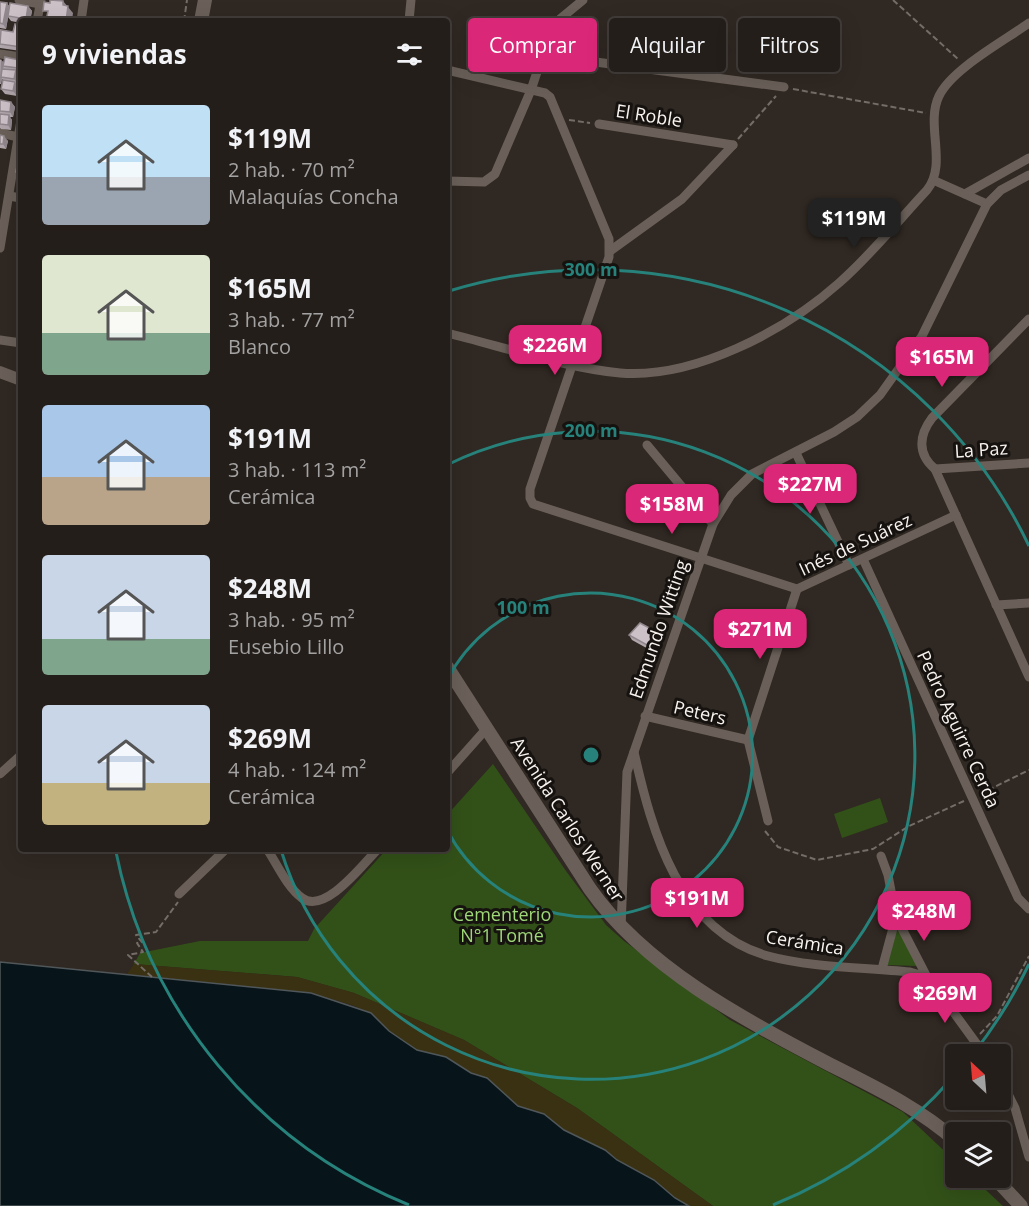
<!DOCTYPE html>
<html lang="es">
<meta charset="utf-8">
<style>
body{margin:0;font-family:"Open Sans",sans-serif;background:#2c2723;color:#f1f3f6;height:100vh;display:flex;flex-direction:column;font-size:22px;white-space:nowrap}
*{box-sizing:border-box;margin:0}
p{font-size:20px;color:#a3a2a2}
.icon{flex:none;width:33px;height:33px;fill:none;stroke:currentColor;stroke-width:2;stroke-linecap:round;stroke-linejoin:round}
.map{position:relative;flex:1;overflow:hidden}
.panel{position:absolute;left:18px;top:18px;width:432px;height:834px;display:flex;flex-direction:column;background:#241e1a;border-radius:6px;box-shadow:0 6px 24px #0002,0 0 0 2px #413c39}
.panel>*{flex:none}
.hud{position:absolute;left:468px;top:18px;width:471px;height:54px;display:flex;gap:12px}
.needle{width:39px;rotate:334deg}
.fabs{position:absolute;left:945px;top:1044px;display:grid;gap:12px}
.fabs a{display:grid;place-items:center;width:66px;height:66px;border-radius:6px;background:#241e1a;box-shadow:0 6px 24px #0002,0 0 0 2px #413c39;font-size:30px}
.price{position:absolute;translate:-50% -51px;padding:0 14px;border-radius:12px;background:#db2777;color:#fff;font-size:20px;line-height:39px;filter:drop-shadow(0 2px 3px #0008)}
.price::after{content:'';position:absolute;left:50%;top:36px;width:18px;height:14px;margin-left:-9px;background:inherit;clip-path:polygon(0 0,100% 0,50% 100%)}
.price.active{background:#222;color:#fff}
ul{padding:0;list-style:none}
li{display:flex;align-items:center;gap:18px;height:150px;padding:0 24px}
li span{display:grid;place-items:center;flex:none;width:168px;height:120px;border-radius:6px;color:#555}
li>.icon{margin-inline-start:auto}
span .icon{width:72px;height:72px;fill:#fffc;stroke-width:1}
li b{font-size:26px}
h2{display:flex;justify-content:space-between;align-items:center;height:72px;padding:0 24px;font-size:26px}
.tag{padding:0 21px;border-radius:6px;background:#241e1a;box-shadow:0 6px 24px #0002,0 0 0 2px #413c39;font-size:21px;line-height:54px}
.tag.active{background:#db2777;color:#fff}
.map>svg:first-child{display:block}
</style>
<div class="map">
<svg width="1029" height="1206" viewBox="0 0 1029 1206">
<rect width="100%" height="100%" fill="#302822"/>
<g fill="#325118">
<path d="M493,764L566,871L606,925L624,941L730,1020L903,1112L955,1161L956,1178H973L1003,1206H713L577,1108L464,1040L354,993L297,977L134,964L140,953L200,941H308L314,929L387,849H447V815Z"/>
<path d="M880,798L888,822L842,838L834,814Z"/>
<path d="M899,928L917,966L886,965L896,929Z"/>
</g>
<path fill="#393111" d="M134,964L297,977L354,993L464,1040L577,1108L713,1206H689L675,1198L654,1180L617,1160L605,1150L564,1130L544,1114L518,1106L487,1078L471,1073L446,1057L417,1050L389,1031L371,1013L352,1005L311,993L127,974Z"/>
<path fill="#07141a" stroke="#50575a" stroke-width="1.5" d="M0,962L311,993L371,1013L389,1031L417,1050L446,1057L471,1073L487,1078L518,1106L544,1114L564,1130L605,1150L617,1160L654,1180L675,1198L689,1206H0Z"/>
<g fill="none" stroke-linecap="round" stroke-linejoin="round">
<g stroke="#736c67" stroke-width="2" stroke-dasharray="6 3" stroke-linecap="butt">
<path d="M893,0L958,59"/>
<path d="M184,21L187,0"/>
<path d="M793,89L926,113"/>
<path d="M569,120L590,123"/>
<path d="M738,139L776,96"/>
<path d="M980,794L1029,770"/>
<path d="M765,831L778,847L817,860L873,849L909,826L964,801"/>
<path d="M152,977L128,955L143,952L137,943L142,942L136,935L156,932L178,902"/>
<path d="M980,1034L997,1016L1029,956"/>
</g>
<g stroke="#6a6059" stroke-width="9">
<path d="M19,0L40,4"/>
<path d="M37,21L41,0"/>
<path d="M81,21L84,0"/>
<path d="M409,21L411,0"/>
<path d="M0,54L21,57"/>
<path d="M543,55L784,87"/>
<path d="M447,70L545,93L550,97L609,239V257L530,489V498L533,504L797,589L956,515"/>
<path d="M599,124L733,145"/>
<path d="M0,133L18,137"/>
<path d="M933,180L987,204"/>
<path d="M447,181L484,182L495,174L531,90L550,33L560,19L583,0"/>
<path d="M965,194L1029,158"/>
<path d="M9,196L21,198"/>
<path d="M0,248L21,120"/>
<path d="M610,251L682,199L733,145"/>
<path d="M1029,319L932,418C919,435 917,454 935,469L1029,677"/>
<path d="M447,333C500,346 567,368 620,373C694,379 785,331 839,283C871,255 898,221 927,190C948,164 925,125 939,96C952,69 1004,41 1029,23"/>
<path d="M0,340L21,343"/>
<path d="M647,445L713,524"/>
<path d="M796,453L849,565"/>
<path d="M935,469L1029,463"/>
<path d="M863,559L1018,898L1029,909"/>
<path d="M996,605L1029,603"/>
<path d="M645,716L748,740"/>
<path d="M634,752C652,832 679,931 768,956C813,968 864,967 910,972L923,976L933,984L984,1054"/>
<path d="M447,773L487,728"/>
<path d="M0,774L21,755"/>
<path d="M768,821L748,740L797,589"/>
<path d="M267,849C277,864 287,887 302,898C325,915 363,864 378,849"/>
<path d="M881,856L888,875L896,917L928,979"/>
<path d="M179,894L226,849"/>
<path d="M621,928L627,772L713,524L731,495L752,474L834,432L857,417L880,395L922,336L987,204L1001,190L1029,175"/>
<path d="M882,969L896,917"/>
<path d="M1000,1078L1015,1108L1029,1157"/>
</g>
<path stroke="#6a6059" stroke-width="12" d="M0,372L21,380"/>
<g stroke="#6a6059" stroke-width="14">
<path d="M201,21L205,0"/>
<path d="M447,667L590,889C645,967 744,1020 827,1063C872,1086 918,1107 956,1141"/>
<path d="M995,1178L1021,1206"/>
</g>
</g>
<g fill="#b0a6ac">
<path d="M0,2L7,3L9,6H28L32,11L30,21H21V23L11,21L8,17L6,29L0,28Z"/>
<path d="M21,26V51L0,48V29L1,30L13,32Z"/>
<path d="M0,59L4,63L19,60L21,62V73L17,72L19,76L18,84H17L18,87L17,96L5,94L1,89L3,80L2,79L1,84H0Z"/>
<path d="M0,100L11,102L15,107L13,117H10L12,120L11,130L1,129L0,128Z"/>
<path d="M0,135L8,141L6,149L0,148Z"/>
<path d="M655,631L658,636L650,650L632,640L629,635Z"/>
</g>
<g fill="#90878c">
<path d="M63,1L73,13L72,21H66L63,5Z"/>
<path d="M7,3L10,8L6,29L3,24Z"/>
<path d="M28,6L32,11L30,21H27L26,19Z"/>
<path d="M1,59L4,64L1,84L0,82Z"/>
<path d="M19,60L21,62V72L18,68Z"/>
<path d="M16,70L19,76L18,84L14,79Z"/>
<path d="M15,82L18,87L17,96L13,91Z"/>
<path d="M11,102L15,107L13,117L10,112Z"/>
<path d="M9,115L12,120L11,130L8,125Z"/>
<path d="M4,136L8,141L6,149L3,144Z"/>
<path d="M655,631L658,636L650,650L647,645Z"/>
</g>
<g fill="#cdc1c8" stroke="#90878c" stroke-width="1.5">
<path d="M50,0L63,1V5L68,6L66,21H46L48,11H43L44,2L50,3Z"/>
<path d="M0,2L7,3L3,24L0,23Z"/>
<path d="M10,3L28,6L26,19L8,16Z"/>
<path d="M102,18L118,20L117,21H102Z"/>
<path d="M15,24L21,26V47L0,44L1,30L13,32Z"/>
<path d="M5,57L19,60L18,68L3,66Z"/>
<path d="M2,69L16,70L14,79L1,77Z"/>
<path d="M3,80L15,82L13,91L1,89Z"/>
<path d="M0,100L11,102L10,112L0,111Z"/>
<path d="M0,114L9,115L8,125L0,124Z"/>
<path d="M0,135L4,136L3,144H0Z"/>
<path d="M20,148H21V173L16,172Z"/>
<path d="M640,623L655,631L647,645L629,635Z"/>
</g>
<g fill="none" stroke="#26827b" stroke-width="3">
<path d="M447 680A162 162 0 1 1 447 830"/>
<path d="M449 464A324 324 0 1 1 281 850"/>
<path d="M1029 964A485 485 0 0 1 973 1054M954 1076A485 485 0 0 1 773 1205M409 1205A485 485 0 0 1 116 852M449 291A485 485 0 0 1 1029 546"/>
</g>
<g text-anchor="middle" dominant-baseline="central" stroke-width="6" stroke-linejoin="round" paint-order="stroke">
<g font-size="18" fill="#f9f3ef" stroke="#15120f">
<text transform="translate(649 115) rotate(9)">El Roble</text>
<text transform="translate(981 449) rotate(-4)">La Paz</text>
<text transform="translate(855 544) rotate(-25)">Inés de Suárez</text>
<text transform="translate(658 629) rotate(-71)">Edmundo Witting</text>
<text transform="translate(700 712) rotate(13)">Peters</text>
<text transform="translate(959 729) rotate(65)">Pedro Aguirre Cerda</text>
<text transform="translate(568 819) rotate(57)">Avenida Carlos Werner</text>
<text transform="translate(805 942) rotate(9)">Cerámica</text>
</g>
<g font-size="18" fill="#9ed777" stroke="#15120f">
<text x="502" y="914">Cementerio<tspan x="502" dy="21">N°1 Tomé</tspan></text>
</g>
</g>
<circle cx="591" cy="755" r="9" fill="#26827b" stroke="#15120f" stroke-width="3"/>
<g font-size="18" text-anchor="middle" font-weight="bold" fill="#26827b" stroke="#15120f" stroke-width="6" stroke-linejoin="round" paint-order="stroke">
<text x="591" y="276">300 m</text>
<text x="591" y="437">200 m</text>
<text x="523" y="614">100 m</text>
</g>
</svg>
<div class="fabs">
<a><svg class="needle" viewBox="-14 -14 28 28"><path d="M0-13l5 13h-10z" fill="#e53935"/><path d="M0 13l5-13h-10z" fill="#a3a2a2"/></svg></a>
<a><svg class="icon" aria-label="layers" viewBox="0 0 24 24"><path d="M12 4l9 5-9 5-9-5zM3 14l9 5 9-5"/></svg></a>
</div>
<b class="price active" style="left:854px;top:249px">$119M</b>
<b class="price" style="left:555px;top:376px">$226M</b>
<b class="price" style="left:942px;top:388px">$165M</b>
<b class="price" style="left:810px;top:515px">$227M</b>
<b class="price" style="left:672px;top:535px">$158M</b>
<b class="price" style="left:760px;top:660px">$271M</b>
<b class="price" style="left:697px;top:929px">$191M</b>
<b class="price" style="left:924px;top:942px">$248M</b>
<b class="price" style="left:945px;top:1024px">$269M</b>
<div class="hud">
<a class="tag active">Comprar</a>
<a class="tag">Alquilar</a>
<a class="tag">Filtros</a>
</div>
<section class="panel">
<h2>9 viviendas<svg class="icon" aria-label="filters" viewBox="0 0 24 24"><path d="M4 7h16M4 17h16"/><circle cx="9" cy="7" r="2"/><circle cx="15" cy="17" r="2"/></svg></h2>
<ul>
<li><span style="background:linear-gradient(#bfe0f5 60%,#9aa5b1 0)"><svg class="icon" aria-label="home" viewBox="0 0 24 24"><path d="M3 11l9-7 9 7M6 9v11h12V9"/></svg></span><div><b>$119M</b><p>2 hab. · 70 m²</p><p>Malaquías Concha</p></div></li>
<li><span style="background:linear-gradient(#dfe7d0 65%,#7fa58c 0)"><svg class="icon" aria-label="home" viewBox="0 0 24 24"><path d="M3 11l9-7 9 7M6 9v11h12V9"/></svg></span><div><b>$165M</b><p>3 hab. · 77 m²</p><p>Blanco</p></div></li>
<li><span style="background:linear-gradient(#a9c7e8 60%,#b9a48a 0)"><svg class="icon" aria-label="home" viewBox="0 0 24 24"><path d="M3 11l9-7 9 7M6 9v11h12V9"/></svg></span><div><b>$191M</b><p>3 hab. · 113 m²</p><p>Cerámica</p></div></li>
<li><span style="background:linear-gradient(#c9d6e8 70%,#7fa58c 0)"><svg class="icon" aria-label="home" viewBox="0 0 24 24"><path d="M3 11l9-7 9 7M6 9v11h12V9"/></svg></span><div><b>$248M</b><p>3 hab. · 95 m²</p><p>Eusebio Lillo</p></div></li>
<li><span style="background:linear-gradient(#c9d6e8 65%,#c2b280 0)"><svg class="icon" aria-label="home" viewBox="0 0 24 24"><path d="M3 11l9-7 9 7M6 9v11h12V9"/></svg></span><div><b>$269M</b><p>4 hab. · 124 m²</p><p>Cerámica</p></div></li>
</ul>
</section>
</div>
